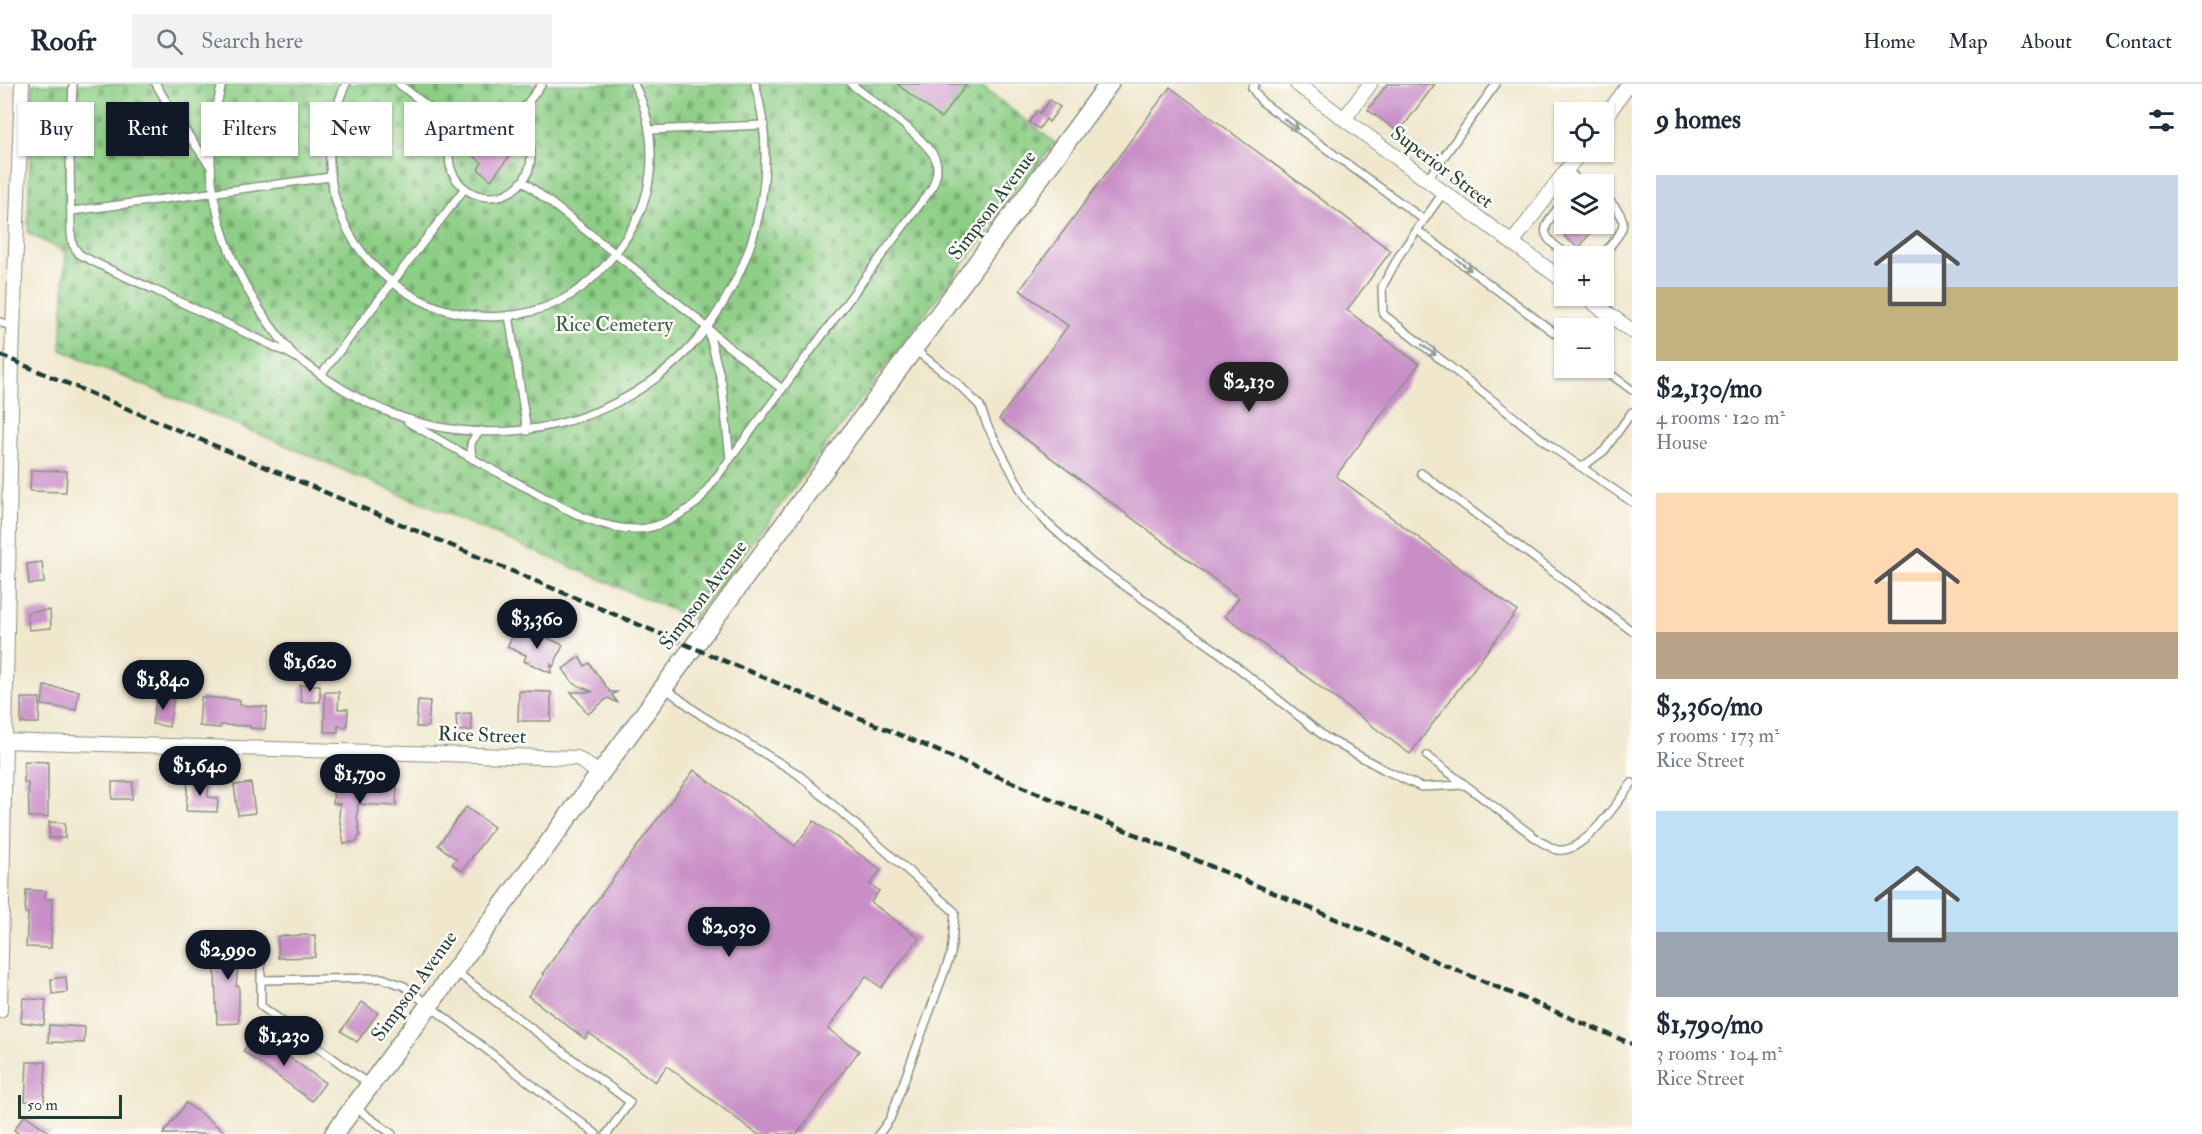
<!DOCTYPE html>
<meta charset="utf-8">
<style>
body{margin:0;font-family:"IM FELL Double Pica",serif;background:#f2f2f3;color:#1f2937;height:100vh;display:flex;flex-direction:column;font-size:22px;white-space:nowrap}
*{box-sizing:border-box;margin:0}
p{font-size:20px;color:#747a83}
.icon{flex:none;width:33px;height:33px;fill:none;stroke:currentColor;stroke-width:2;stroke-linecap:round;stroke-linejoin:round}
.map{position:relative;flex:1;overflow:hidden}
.side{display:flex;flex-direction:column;background:#fff;width:570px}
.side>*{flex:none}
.top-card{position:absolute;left:18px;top:18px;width:570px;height:54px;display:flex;gap:12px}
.controls{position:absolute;left:1554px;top:18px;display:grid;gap:12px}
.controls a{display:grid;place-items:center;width:60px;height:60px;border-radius:0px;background:#fff;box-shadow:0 2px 4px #0004;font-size:30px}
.scale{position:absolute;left:18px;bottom:15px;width:104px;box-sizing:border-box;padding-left:6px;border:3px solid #1f3d34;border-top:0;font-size:16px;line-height:21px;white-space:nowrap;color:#1f3d34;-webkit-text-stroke:4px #fdfcf7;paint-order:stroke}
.price{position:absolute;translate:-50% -51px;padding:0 14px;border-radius:21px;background:#111827;color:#fff;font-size:20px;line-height:39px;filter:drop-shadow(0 2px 3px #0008)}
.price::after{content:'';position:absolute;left:50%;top:36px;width:18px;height:14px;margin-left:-9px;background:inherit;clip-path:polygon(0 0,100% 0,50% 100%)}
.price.current{background:#222;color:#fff}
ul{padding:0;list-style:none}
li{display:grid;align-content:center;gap:12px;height:318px;padding:0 24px}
li span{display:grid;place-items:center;height:186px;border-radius:0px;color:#555}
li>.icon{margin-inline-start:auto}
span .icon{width:108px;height:108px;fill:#fffc;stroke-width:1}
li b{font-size:26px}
h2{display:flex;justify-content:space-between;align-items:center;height:72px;padding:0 24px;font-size:26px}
.chip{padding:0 21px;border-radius:0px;background:#fff;box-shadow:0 2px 4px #0004;font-size:21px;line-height:54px}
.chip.current{background:#111827;color:#fff}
header{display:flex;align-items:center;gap:36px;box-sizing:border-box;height:84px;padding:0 30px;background:#fff;border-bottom:2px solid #e0e1e3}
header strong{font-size:28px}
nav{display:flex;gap:33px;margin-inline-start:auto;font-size:21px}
.search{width:420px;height:54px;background:#f2f2f3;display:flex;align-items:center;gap:15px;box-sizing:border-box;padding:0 21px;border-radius:0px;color:#747a83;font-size:22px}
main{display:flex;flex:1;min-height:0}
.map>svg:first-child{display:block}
</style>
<header>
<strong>Roofr</strong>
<div class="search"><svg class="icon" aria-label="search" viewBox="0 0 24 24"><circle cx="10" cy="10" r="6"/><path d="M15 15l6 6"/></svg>Search here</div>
<nav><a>Home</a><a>Map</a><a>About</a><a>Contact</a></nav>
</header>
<main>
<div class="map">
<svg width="1632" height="1050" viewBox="0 0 1632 1050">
<defs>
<pattern id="cemetery-stones" width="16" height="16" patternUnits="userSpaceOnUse" patternTransform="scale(1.5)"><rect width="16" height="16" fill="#8dce86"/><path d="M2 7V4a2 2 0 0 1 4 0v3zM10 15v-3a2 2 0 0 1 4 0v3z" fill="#73a86e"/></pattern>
</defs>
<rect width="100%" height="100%" fill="#fdfcf7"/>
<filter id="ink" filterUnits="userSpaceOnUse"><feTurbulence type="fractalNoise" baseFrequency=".0167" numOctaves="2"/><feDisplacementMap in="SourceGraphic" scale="12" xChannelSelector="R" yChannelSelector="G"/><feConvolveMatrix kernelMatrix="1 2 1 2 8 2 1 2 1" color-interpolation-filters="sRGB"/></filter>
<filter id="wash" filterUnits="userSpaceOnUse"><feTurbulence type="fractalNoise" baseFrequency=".008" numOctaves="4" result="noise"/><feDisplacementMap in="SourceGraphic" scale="24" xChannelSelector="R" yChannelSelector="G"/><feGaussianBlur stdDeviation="1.35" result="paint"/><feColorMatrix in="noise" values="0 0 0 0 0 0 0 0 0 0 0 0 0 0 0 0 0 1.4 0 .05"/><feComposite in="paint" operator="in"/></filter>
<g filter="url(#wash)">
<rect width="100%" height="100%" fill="#f0e7cd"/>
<path fill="url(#cemetery-stones)" stroke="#56865d" stroke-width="1.5" d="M32,0H978L1055,59L694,535L61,266L66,168L28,149Z"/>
<g id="blocks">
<g fill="#c98ec7">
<path d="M897,0H967L941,34Z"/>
<path d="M1387,0H1435L1399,48L1368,26Z"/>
<path d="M1170,3L1391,167L1347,226L1419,280L1336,392L1517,527L1410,670L1225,532L1239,514L999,335L1068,242L1020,206Z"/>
<path d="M1050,16L1060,23L1049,38L1046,35L1039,45L1029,38L1037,27L1040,29Z"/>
<path d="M482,56L493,65L498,59L511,70L491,96L478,85L482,79L471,70Z"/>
<path d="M1563,140H1597L1579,164L1565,153Z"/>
<path d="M31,386L67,387L66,408L30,407Z"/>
<path d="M42,478L44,499L29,500L27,480Z"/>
<path d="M50,526L51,544L29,546L27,528Z"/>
<path d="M515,547L532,554L535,548L563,561L553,583L551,580V589L524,577L526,571L507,563Z"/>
<path d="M579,573L585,582L589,579L610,608H617L612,611L618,619L608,614L588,630L571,608H593L573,599L563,585Z"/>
<path d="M300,601H320V618H301Z"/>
<path d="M44,602L79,607L76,626L42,621Z"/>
<path d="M519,607L551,608V637H518Z"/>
<path d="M325,608H339L338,625H348L347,643L338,642V648H324Z"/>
<path d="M157,611L174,613L169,643L152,640Z"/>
<path d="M201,613L240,616V621L267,623L265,645L250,644V642L221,641L220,644L199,642Z"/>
<path d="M21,614H40L39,639H21Z"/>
<path d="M418,616L430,617L428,643H416Z"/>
<path d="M471,629L472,646L457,647L456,630Z"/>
<path d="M24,677L48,678V733H29L28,699H24Z"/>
<path d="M694,686L795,762L814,737L881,786L870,800L879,807L871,818L919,854L881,904L866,892L828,945L859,967L797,1050H757L667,982L655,998L589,949L585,955L528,912L544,891L542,890Z"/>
<path d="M188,694L209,695L208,713L218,714L217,728L186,727Z"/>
<path d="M112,698H133L132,715H112Z"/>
<path d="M251,699L255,729L238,731L234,701Z"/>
<path d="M334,700L375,705L376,701L397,702L396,722L358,720L357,732L360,752L358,753V757L344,760L339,733L340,720L333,719Z"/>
<path d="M466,723L494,743L462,787L452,780L456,775L438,761Z"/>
<path d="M49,738L65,739V754H49Z"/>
<path d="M26,806L46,807L45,815H52L51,864L26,863L28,829H25Z"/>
<path d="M315,851V873L278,874V852Z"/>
<path d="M219,854L241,856L236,902H239V939L217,940L215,890Z"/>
<path d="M66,893L67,908L52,910L51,895Z"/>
<path d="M23,914L46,916L44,941L21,938Z"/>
<path d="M362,918L378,929L357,958L341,947Z"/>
<path d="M49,941L85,943L84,959L48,958Z"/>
<path d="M256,949L325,999L312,1017L243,967Z"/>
<path d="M27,978H46L44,1018L25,1017Z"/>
<path d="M186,1019L228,1050H163Z"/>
<path d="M25,1031L52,1050H20L14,1046Z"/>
</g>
</g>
</g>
<g filter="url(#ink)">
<use href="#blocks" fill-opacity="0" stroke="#889280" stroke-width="1.5"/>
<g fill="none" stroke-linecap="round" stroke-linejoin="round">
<defs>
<g id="service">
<path d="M73,0L70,66L71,151L73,161L79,170C104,184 131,195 157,207C201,228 244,248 288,269C301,275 312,285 324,293C346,308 371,322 396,331C513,374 652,333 719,226C762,159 777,77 755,0"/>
<path d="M156,0L174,31L211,83"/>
<path d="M222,0C215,26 210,55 211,83C214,152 248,218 293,270"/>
<path d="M346,0C338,15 335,31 332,48C311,174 445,272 560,217C592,201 618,170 635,139C657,97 656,42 634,0"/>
<path d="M399,0L458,46"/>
<path d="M1255,0L1252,4L1262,18L1423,135"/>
<circle cx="490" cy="72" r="41"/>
<path d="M513,38L542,0"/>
<path d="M649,46L764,41"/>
<path d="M1566,86L1574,92L1579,100"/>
<path d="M1427,96L1496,0"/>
<path d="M523,97L693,231L725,260L782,305"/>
<path d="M1443,109L1400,170L1382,203L1383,230L1552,363L1632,418"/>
<path d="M1564,116C1540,147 1537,149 1569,172"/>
<path d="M72,127L331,93"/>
<path d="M1417,146L1564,256"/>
<path d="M1602,172C1627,141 1632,140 1604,111"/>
<path d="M509,231L527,347"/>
<path d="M0,238L13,243"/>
<path d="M708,245L722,300L730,375"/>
<path d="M915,266L955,297L980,322L987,341L1026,415L1047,439L1092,479L1216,566L1325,653L1383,685L1421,703L1465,701"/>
<path d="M1602,284L1632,306"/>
<path d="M321,291L465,104"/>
<path d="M408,338C448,361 488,384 529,405C562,423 597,445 636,445C660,445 680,431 698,418L932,104C935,96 939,87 936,77C931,57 870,15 851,0"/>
<path d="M473,375C469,361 470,356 481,347"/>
<path d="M1582,383L1604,367L1632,328"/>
<path d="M1421,389L1632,547"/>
<path d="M665,604L701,631L798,690L955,828L951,870L890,1035L879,1050"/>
<path d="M1427,672L1541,758C1546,760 1553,765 1558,766C1584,770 1618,717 1632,699"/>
<path d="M261,856V922L370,1001"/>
<path d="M456,888L630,1018L607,1050"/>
<path d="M262,896L382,894L404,902L596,1050"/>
<path d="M356,1024L392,1050"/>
</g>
<g id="minor">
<path d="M1297,0L1564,197"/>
<path d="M1344,35L1370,0"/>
<path d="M1604,35L1629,0"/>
<path d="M1512,159L1580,68"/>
<path d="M1584,212L1632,247"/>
<path d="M0,657L577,674L599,689"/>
<path d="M0,927L12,276L22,0"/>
</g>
<path id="tertiary" d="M334,1050L1109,0"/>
</defs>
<use href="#service" stroke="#889280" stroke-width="10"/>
<use href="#minor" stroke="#889280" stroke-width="16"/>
<use href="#tertiary" stroke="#889280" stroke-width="21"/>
<use href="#service" stroke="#fff" stroke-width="7"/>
<use href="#minor" stroke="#fff" stroke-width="14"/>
<use href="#tertiary" stroke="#fff" stroke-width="18"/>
<path stroke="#1f3d34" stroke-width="4.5" stroke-dasharray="9 4.5" stroke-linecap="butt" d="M0,271L1632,960"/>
</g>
<defs><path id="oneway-shaft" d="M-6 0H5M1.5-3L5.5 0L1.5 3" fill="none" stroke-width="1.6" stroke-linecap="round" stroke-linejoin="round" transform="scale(1.5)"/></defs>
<g stroke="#8f9e9a">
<use href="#oneway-shaft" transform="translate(1291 40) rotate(36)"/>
<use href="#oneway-shaft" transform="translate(1464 181) rotate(37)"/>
<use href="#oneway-shaft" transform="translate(1429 266) rotate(38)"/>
</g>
</g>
<g text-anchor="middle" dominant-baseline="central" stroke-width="5" stroke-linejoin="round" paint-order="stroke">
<g font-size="20" fill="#1f3d34" stroke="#fdfcf7">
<text transform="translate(1442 83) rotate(37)">Superior Street</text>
<text transform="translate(992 121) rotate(-53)">Simpson Avenue</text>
<text transform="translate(703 511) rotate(-53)">Simpson Avenue</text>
<text transform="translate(482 651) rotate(2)">Rice Street</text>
<text transform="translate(414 902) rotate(-54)">Simpson Avenue</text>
</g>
<g font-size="20" fill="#3a6148" stroke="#fdfcf7">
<text x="614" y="240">Rice Cemetery</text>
</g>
</g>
</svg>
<div class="controls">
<a><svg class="icon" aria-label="locate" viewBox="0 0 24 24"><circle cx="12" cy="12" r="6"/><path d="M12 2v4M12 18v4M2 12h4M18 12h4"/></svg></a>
<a><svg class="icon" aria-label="layers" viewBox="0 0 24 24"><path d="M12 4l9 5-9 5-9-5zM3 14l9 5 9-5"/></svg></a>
<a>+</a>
<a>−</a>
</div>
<div class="scale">50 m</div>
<b class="price current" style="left:1249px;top:329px">$2,130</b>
<b class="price" style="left:537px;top:566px">$3,360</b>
<b class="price" style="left:310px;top:609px">$1,620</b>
<b class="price" style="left:163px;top:627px">$1,840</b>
<b class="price" style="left:200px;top:713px">$1,640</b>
<b class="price" style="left:360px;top:721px">$1,790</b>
<b class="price" style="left:729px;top:874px">$2,030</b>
<b class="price" style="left:228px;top:897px">$2,990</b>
<b class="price" style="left:284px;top:983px">$1,230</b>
<div class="top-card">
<a class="chip">Buy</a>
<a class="chip current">Rent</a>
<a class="chip">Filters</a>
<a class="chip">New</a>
<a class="chip">Apartment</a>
</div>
</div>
<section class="side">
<h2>9 homes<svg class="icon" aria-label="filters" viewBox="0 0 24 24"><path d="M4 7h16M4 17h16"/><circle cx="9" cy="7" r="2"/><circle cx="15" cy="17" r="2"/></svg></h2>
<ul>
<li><span style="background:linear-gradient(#c9d6e8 60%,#c2b280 0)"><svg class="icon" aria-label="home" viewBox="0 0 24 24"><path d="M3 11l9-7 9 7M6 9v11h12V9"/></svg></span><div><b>$2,130/mo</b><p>4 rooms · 120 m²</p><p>House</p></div></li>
<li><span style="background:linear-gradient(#ffd9b3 75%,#b9a48a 0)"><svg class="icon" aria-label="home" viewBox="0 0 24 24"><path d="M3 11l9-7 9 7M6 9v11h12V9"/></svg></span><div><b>$3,360/mo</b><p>5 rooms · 173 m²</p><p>Rice Street</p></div></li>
<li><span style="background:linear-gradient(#bfe0f5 65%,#9aa5b1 0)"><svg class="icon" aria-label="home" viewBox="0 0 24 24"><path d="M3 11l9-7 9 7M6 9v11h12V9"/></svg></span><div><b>$1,790/mo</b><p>3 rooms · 104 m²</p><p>Rice Street</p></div></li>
</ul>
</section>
</main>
